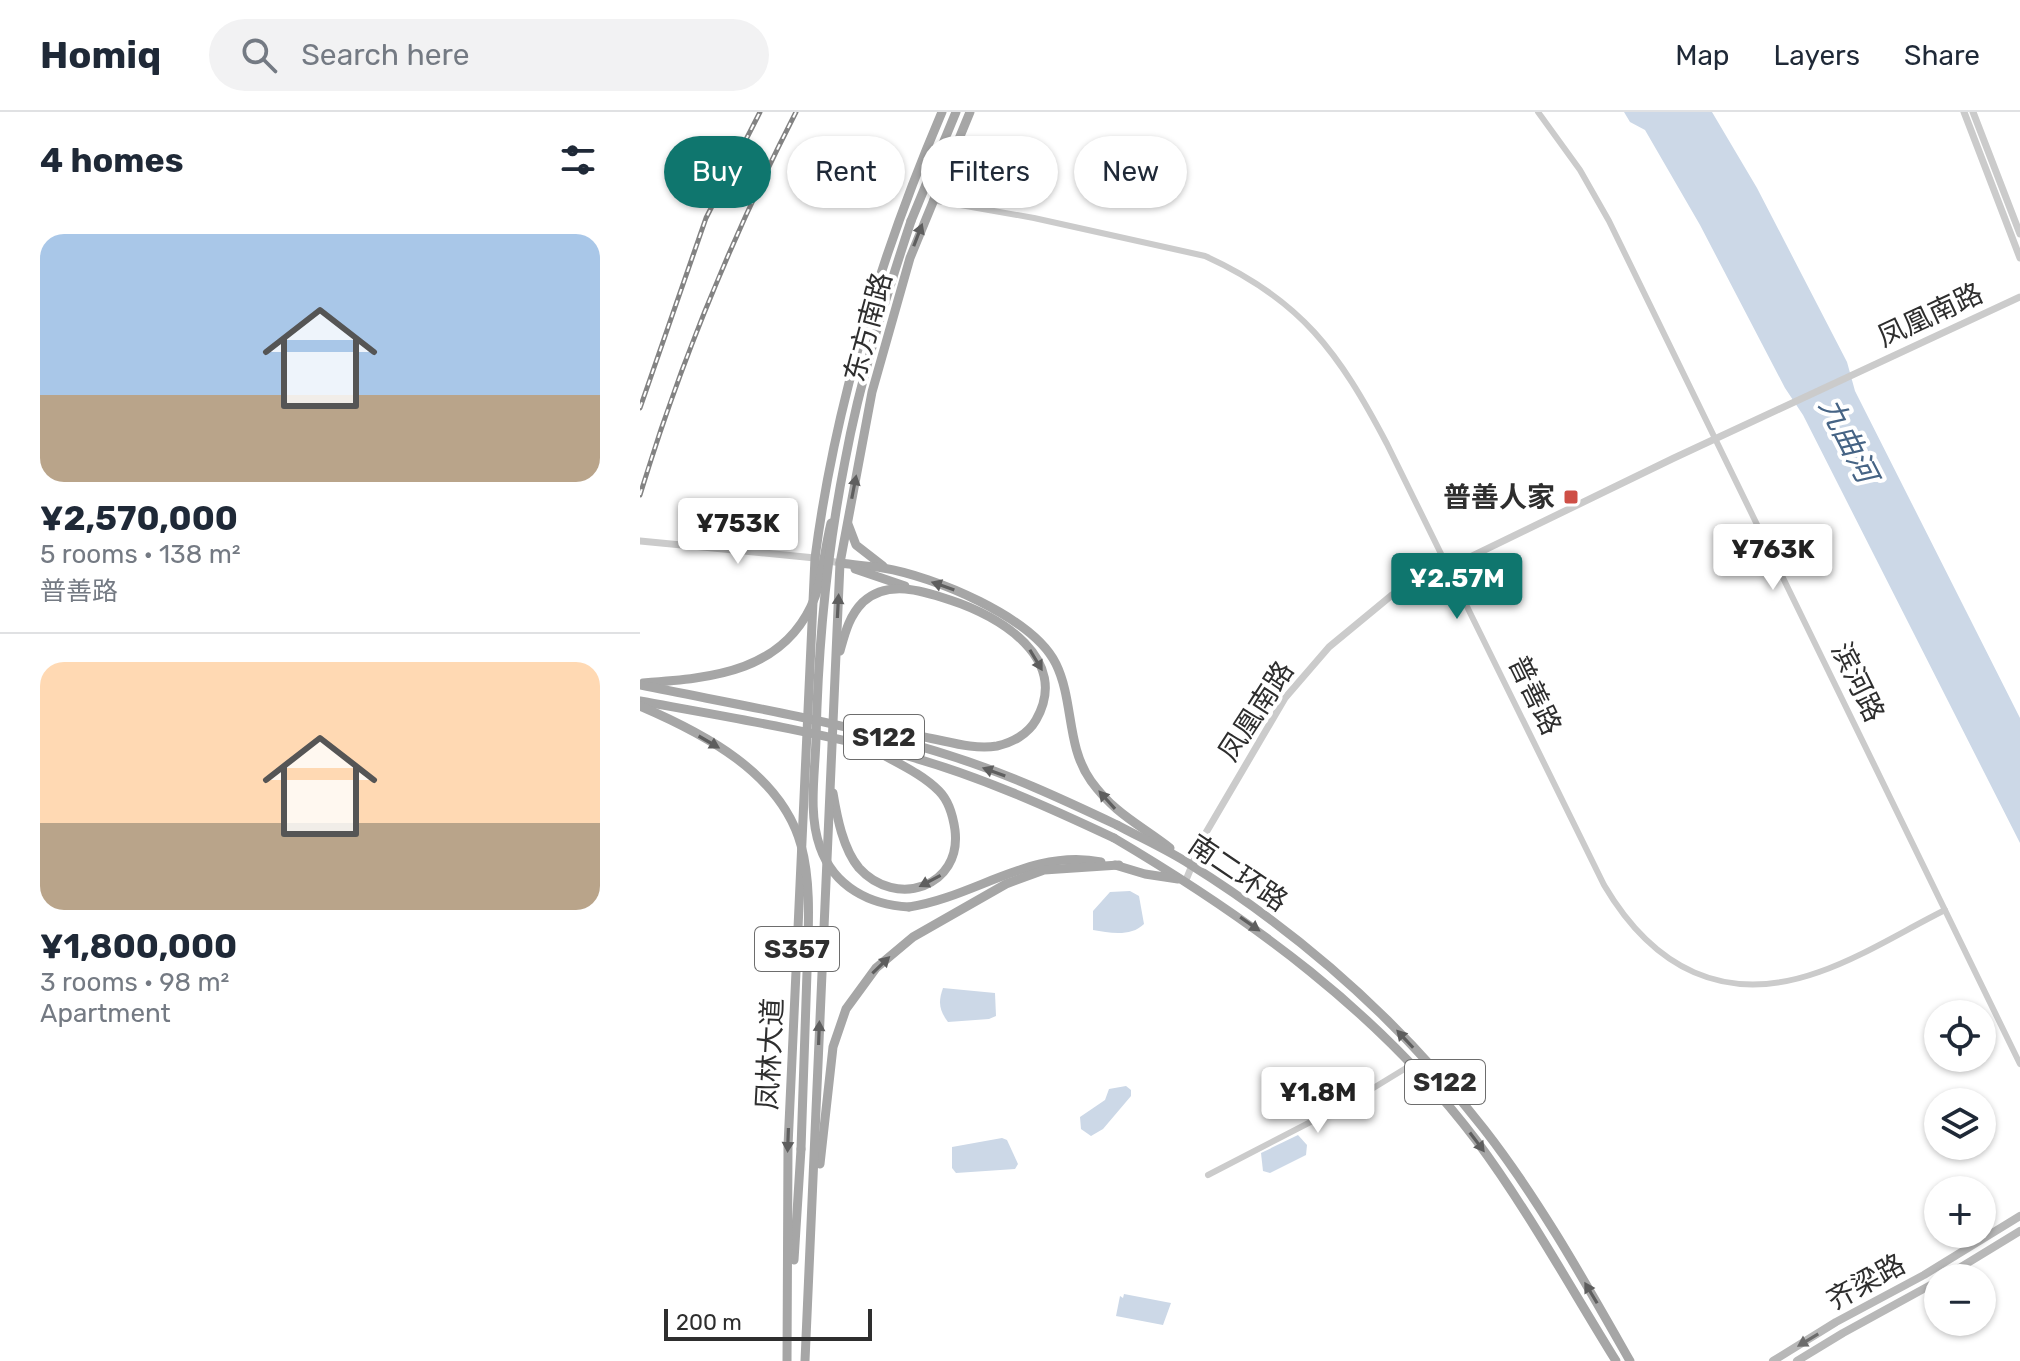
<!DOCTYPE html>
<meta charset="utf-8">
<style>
body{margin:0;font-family:Rubik,"Noto Sans SC",sans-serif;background:#f2f2f3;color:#1f2937;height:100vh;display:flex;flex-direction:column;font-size:30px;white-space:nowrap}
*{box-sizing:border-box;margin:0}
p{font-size:26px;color:#747a83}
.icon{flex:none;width:44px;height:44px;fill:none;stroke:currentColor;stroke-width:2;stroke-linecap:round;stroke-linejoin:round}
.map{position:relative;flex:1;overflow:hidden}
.details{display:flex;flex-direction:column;background:#fff;width:640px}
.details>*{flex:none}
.banner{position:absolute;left:24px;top:24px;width:760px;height:72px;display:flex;gap:16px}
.tools{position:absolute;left:1284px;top:888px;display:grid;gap:16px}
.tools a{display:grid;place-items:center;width:72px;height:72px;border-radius:50%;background:#fff;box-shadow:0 2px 6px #0004;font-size:40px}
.scale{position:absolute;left:24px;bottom:20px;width:208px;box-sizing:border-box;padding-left:8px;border:4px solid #2e2e2e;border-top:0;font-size:22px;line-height:28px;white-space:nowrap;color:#2e2e2e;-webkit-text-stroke:6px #fff;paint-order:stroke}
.price{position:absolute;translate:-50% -68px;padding:0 18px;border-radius:8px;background:#fff;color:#222;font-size:26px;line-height:52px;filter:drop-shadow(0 2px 4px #0008)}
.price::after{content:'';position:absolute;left:50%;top:48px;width:24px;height:18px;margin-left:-12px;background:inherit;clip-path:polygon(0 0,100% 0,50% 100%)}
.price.current{background:#0f766e;color:#fff}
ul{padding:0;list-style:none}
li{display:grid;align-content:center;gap:16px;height:424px;padding:0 40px}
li+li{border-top:2px solid #e0e1e3}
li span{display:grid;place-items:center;height:248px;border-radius:24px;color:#555}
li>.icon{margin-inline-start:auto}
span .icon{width:144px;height:144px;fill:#fffc;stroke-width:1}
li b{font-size:34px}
h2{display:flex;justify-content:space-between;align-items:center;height:96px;padding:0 40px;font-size:34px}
.tag{padding:0 28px;border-radius:36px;background:#fff;box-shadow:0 2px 6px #0004;font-size:28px;line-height:72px}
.tag.current{background:#0f766e;color:#fff}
header{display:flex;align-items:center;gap:48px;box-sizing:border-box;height:112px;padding:0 40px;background:#fff;border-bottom:2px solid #e0e1e3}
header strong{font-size:38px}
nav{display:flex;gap:44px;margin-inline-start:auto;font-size:28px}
.search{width:560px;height:72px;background:#f2f2f3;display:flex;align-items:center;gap:20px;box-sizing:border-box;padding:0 28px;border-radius:44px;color:#747a83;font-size:30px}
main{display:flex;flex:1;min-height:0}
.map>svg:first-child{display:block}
</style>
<header>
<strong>Homiq</strong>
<div class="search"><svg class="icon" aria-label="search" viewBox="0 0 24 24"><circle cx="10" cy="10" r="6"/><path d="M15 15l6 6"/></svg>Search here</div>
<nav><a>Map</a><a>Layers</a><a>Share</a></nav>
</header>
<main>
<section class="details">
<h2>4 homes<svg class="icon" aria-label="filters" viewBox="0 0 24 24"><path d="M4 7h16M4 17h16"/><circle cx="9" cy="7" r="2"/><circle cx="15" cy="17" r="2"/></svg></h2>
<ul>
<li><span style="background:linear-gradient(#a9c7e8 65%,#b9a48a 0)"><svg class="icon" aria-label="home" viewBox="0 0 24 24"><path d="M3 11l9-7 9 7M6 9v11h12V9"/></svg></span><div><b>¥2,570,000</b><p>5 rooms · 138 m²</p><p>普善路</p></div></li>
<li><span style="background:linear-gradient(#ffd9b3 65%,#b9a48a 0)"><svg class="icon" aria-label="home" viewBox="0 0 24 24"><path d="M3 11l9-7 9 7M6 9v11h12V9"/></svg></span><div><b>¥1,800,000</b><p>3 rooms · 98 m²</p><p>Apartment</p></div></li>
</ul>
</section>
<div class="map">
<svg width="1380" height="1249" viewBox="0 0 1380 1249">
<rect width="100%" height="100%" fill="#fff"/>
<g fill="#ccd8e7">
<path d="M984,0H1072L1117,76L1207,250L1215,279L1380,606V731L1163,303L1145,276L1060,113L1005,18L990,10Z"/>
<path d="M490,779L499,784L504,812C491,825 470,821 453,818V799L470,780Z"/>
<path d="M303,876L355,881L356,904L349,907L308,910C299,898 298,890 303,876Z"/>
<path d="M486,974L491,978V984L463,1017L451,1024L441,1017L440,1005L465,988L469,977Z"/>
<path d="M658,1023L667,1033L666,1043L630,1061L623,1059L621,1041Z"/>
<path d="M362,1026L367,1028L378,1052L375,1057L316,1061L312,1056V1035Z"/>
<path d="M484,1182L531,1191L523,1213L476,1204L480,1184L483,1186Z"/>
</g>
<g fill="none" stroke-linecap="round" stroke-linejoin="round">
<g stroke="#cbcbcb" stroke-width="6">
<path d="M898,0L940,58L969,109L1380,952"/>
<path d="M292,88L394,106L565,144C662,188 699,241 747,332L964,773C1013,856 1084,894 1179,860C1222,845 1263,819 1305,798"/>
<path d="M568,1063L717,986L771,953"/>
</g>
<g stroke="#cbcbcb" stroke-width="7">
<path d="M1324,0L1380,146"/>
<path d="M1333,0L1380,122"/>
<path d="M0,429L175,446L200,451"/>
<path d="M546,768L564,724L645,586L689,535L752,483L1034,346L1380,185"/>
</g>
<g stroke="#b8b8b8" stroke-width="8">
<path d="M1303,1166L1380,1119"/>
<path d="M1133,1249L1196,1210L1284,1163L1380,1104"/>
<path d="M1157,1249L1203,1221L1298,1169"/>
</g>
<g stroke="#a6a6a6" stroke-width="9">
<path d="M271,109L316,0"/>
<path d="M208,412L216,433L243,454"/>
<path d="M200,451C215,453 229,454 243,456C293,464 393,505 416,552C434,589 426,634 451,669C475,702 499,712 530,736"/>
<path d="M215,457L265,474"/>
<path d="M200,539C205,521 209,504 223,490C248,467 283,479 310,488C360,504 431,547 396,608C388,622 372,631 357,634C333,638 307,629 284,625C270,623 255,622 241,621"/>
<path d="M193,681C197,705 203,737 219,756C256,797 322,775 315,718C313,704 309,689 299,679C280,660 254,650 231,636"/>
<path d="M477,713C501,726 528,738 551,753C663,823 763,913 844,1017C900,1089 945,1170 990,1249"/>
<path d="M474,726C611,807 739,900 836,1028C888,1098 930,1175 976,1249"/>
<path d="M475,753L505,762L538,767"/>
<path d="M269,795C335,785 392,736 461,750"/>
<path d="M180,1052L193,935L206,897L236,856L273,825L366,772L404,758L479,753"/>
<path d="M154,1148L161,1037"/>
<path d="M147,1249L148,1034L175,446C195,292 241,143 302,0"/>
<path d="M165,1249L200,451L232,280L270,146L330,0"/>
</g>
<defs>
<g id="rail">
<path d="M0,296L66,106L120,0"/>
<path d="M0,383C40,251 93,123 156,0"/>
</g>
</defs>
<use href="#rail" stroke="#838383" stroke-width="5"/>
<use href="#rail" stroke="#fff" stroke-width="2" stroke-dasharray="6" stroke-linecap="butt"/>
<g stroke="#a6a6a6" stroke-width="9">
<path d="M3,571C73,566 146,560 175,485C183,462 185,435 191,411"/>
<path d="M0,573C103,594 208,611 308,643C366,661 422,687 477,713"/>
<path d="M0,589C88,605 177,620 264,643C337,663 406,694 474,726"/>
<path d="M0,594C63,621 141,661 161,733C172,773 168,819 167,860C165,919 163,978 161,1037"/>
<path d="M269,795C230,793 194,775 180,735C168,702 175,662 176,627C178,534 187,440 205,349C220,268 245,188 271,109"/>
</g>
</g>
<defs><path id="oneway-solid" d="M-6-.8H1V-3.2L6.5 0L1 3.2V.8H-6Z" transform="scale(2)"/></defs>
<g fill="#5e5e5e">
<use href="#oneway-solid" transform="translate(278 123) rotate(-69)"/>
<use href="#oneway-solid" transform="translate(214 375) rotate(-79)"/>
<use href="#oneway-solid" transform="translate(303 474) rotate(-161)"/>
<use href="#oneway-solid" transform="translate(198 494) rotate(-87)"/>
<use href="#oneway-solid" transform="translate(396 548) rotate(59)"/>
<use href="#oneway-solid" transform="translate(69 630) rotate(30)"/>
<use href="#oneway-solid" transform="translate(354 660) rotate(-160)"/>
<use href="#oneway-solid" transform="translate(467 688) rotate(-132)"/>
<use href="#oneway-solid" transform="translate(290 769) rotate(152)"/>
<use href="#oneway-solid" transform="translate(610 812) rotate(35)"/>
<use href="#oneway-solid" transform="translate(241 853) rotate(-44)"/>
<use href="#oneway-solid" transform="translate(179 921) rotate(-88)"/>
<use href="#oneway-solid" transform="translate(765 927) rotate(-133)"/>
<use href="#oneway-solid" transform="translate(148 1028) rotate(92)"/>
<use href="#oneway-solid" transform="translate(837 1030) rotate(53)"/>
<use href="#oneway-solid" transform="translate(951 1181) rotate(-121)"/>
</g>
<use fill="#6c6c6c" href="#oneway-solid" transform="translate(1168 1228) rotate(149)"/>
<rect fill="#ce4f46" stroke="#fff" stroke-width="3" x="923" y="377" width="16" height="16" rx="4"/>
<g text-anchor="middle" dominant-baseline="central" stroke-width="8" stroke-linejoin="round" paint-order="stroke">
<g fill="#fff" stroke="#6d6d6d" stroke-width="2">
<rect x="204" y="603" width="80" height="44" rx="6"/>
<rect x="115" y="815" width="84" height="44" rx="6"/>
<rect x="765" y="948" width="80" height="44" rx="6"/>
</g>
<g font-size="26" font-weight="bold" fill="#2e2e2e">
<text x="244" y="625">S122</text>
<text x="157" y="837">S357</text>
<text x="805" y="970">S122</text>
</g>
<g font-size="28" fill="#2e2e2e" stroke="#fff">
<text transform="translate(1290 203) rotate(-25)">凤凰南路</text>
<text transform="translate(228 215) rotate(-75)">东方南路</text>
<text transform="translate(1218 570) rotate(64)">滨河路</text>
<text transform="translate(895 583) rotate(64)">普善路</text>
<text transform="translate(616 599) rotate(-57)">凤凰南路</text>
<text transform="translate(598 761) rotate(34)">南二环路</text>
<text transform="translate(130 942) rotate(-87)">凤林大道</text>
<text transform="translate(1226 1170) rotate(-29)">齐梁路</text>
</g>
<g font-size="28" font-weight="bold" fill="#2e2e2e" stroke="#fff" text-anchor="end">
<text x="915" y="385">普善人家</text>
</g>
<g font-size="30" font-style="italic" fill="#466485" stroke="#fff">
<text transform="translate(1208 328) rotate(63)">九曲河</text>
</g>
</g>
</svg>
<div class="tools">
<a><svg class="icon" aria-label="locate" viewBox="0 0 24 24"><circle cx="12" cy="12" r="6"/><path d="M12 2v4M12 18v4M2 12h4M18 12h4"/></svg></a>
<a><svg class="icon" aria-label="layers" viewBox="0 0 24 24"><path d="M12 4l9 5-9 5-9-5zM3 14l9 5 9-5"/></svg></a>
<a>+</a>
<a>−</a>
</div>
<div class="scale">200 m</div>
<b class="price" style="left:98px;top:454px">¥753K</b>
<b class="price" style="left:1133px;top:480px">¥763K</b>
<b class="price current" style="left:817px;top:509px">¥2.57M</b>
<b class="price" style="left:678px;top:1023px">¥1.8M</b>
<div class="banner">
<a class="tag current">Buy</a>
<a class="tag">Rent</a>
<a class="tag">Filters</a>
<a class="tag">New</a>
</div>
</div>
</main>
